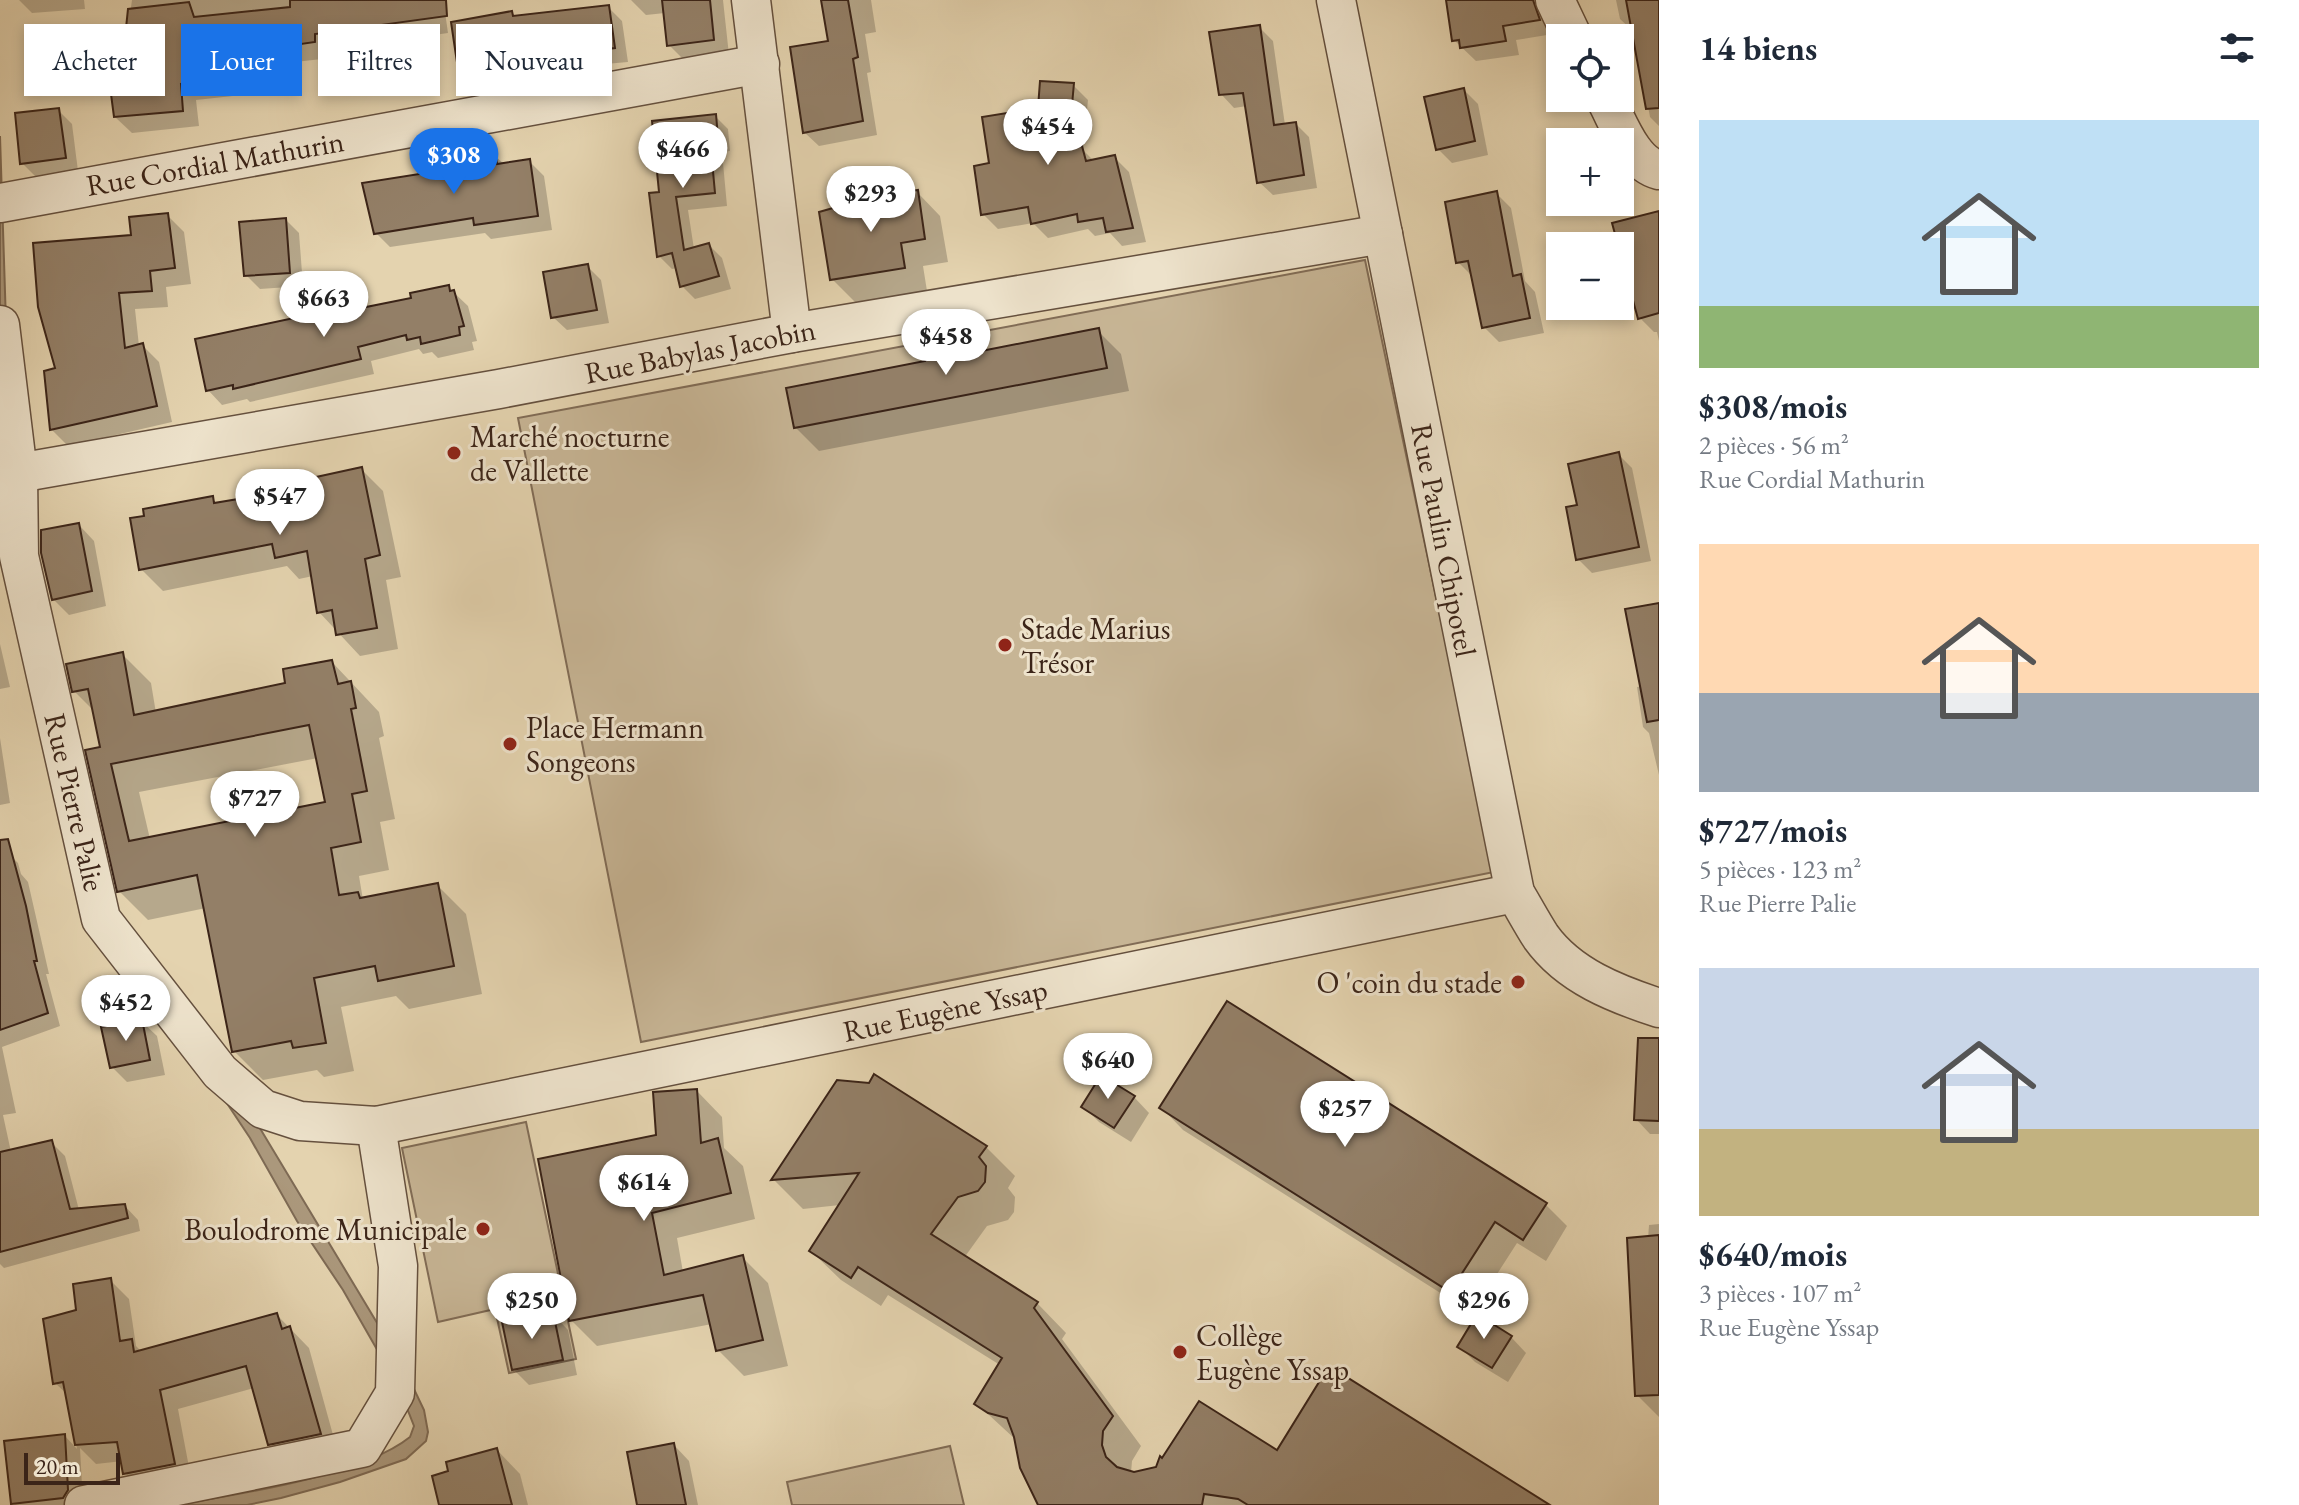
<!DOCTYPE html>
<html lang="fr">
<meta charset="utf-8">
<style>
body{margin:0;font-family:"EB Garamond",serif;background:#f6f6f7;color:#1f2937;height:100vh;display:flex;flex-direction:column;font-size:30px;white-space:nowrap}
*{box-sizing:border-box;margin:0}
p{font-size:26px;color:#747a83}
.icon{flex:none;width:44px;height:44px;fill:none;stroke:currentColor;stroke-width:2;stroke-linecap:round;stroke-linejoin:round}
.map{position:relative;flex:1;overflow:hidden}
.details{display:flex;flex-direction:column;background:#fff;width:640px}
.details>*{flex:none}
.banner{position:absolute;left:24px;top:24px;width:760px;height:72px;display:flex;gap:16px}
.controls{position:absolute;left:1546px;top:24px;display:grid;gap:16px}
.controls a{display:grid;place-items:center;width:88px;height:88px;border-radius:0px;background:#fff;box-shadow:0 4px 12px #0003;font-size:40px}
.scale{position:absolute;left:24px;bottom:20px;width:96px;box-sizing:border-box;padding-left:8px;border:4px solid #3b2418;border-top:0;font-size:22px;line-height:28px;white-space:nowrap;color:#3b2418;-webkit-text-stroke:6px #ede2cb;paint-order:stroke}
.price{position:absolute;translate:-50% -68px;padding:0 18px;border-radius:28px;background:#fff;color:#222;font-size:26px;line-height:52px;filter:drop-shadow(0 2px 4px #0008)}
.price::after{content:'';position:absolute;left:50%;top:48px;width:24px;height:18px;margin-left:-12px;background:inherit;clip-path:polygon(0 0,100% 0,50% 100%)}
.price.on{background:#1a73e8;color:#fff}
ul{padding:0;list-style:none}
li{display:grid;align-content:center;gap:16px;height:424px;padding:0 40px}
li span{display:grid;place-items:center;height:248px;border-radius:0px;color:#555}
li>.icon{margin-inline-start:auto}
span .icon{width:144px;height:144px;fill:#fffc;stroke-width:1}
li b{font-size:34px}
h2{display:flex;justify-content:space-between;align-items:center;height:96px;padding:0 40px;font-size:34px}
.tag{padding:0 28px;border-radius:0px;background:#fff;box-shadow:0 4px 12px #0003;font-size:28px;line-height:72px}
.tag.on{background:#1a73e8;color:#fff}
main{display:flex;flex:1;min-height:0}
.map>svg:first-child{display:block}
</style>
<main>
<div class="map">
<svg width="1659" height="1505" viewBox="0 0 1659 1505">
<rect width="100%" height="100%" fill="#e4d3af"/>
<filter id="stains"><feTurbulence type="fractalNoise" baseFrequency=".0025" numOctaves="4"/><feColorMatrix values="0 0 0 0 .2 0 0 0 0 .09 0 0 0 0 .02 0 0 0 .5 -.17"/></filter>
<radialGradient id="worn" r=".72"><stop offset=".6" stop-color="#630" stop-opacity="0"/><stop offset="1" stop-color="#630" stop-opacity=".3"/></radialGradient>
<g fill="#c7b595" stroke="#816c56" stroke-width="2">
<path d="M1365,260L1494,872L641,1042L518,418Z"/>
<path d="M526,1122L576,1359L509,1373L495,1309L438,1322L402,1148Z"/>
<path d="M950,1446L964,1505H792L787,1482Z"/>
</g>
<path fill="#ab987c" stroke="#7e6a54" stroke-width="2" d="M0,136L6,323L14,425L13,547L82,835L103,900L170,993L258,1125L403,1366L424,1410L428,1432L426,1441L406,1459L340,1482L281,1498L247,1505H176C239,1494 361,1476 410,1437L414,1426L399,1388L343,1290L297,1221L250,1138L177,1028L95,915L76,863L0,555Z"/>
<g fill="#0003" fill-rule="evenodd">
<path d="M19,0H84L85,9L32,13Z"/>
<path d="M132,0H433L445,12L448,33L330,50L331,58L295,62L298,89L196,100L199,126L132,133L115,117Z"/>
<path d="M631,0H723L729,55L685,61L669,45L665,13L646,15Z"/>
<path d="M823,0H871L876,32L865,34L871,72L867,73L877,135L819,146L804,132L830,43Z"/>
<path d="M1448,0H1553V34L1516,40L1519,55L1476,61L1454,40Z"/>
<path d="M1616,0H1659V126L1650,117L1634,32L1620,19Z"/>
<path d="M608,7L622,21L628,62L583,66L584,74L554,77L545,69L499,75V79L473,82L460,68L512,13L516,18Z"/>
<path d="M1259,27L1273,41L1285,125L1296,124L1309,137L1317,188L1273,195L1259,182L1247,106L1234,108L1221,94Z"/>
<path d="M1073,85L1088,100L1083,150L1094,161L1114,157L1129,172L1146,242L1122,246L1110,233L1095,236L1088,229L1048,238L1033,223L998,229L983,214L992,165L1039,110Z"/>
<path d="M1464,90L1478,104L1488,155L1452,163L1438,149Z"/>
<path d="M58,110L72,124L78,171L36,177L22,163Z"/>
<path d="M715,116L728,129L730,151L722,152L727,206L688,210L694,249L709,245L722,258L731,289L695,299L682,286L678,268L672,269L659,256L651,195L661,193Z"/>
<path d="M494,155L504,164L529,161L544,176L552,230L491,239L485,233L390,247L376,233L470,178Z"/>
<path d="M917,192L940,216L948,262L923,266L927,291L855,302L832,279Z"/>
<path d="M1496,193L1511,208L1525,281L1535,292L1544,333L1499,342L1484,327L1474,278L1458,262Z"/>
<path d="M1659,213V341L1657,332H1654L1640,318Z"/>
<path d="M167,215L184,232L191,284L166,287L168,307L135,309L139,346L142,345L159,362L172,422L68,446L52,430L57,369L133,237Z"/>
<path d="M286,220L299,233L303,286L260,289L246,275Z"/>
<path d="M587,266L601,280L609,323L567,330L553,317Z"/>
<path d="M448,287L468,306L477,341L472,342L474,350L438,358L432,352L423,354L419,349L371,361L374,374L250,402L247,399L222,405L208,390L360,307L363,310L414,300Z"/>
<path d="M1098,331L1121,354L1129,391L819,451L795,427L928,363L961,339L976,354Z"/>
<path d="M1618,454L1632,468L1651,561L1592,573L1578,559L1579,507Z"/>
<path d="M361,469L383,491L401,577L386,580L398,649L360,656L319,612L313,576L299,579L287,566L163,591L141,569L212,498L218,505L264,496Z"/>
<path d="M79,525L94,541L106,606L69,615L53,599Z"/>
<path d="M1659,605V775L1649,733L1643,727L1637,687L1642,686Z"/>
<path d="M0,644L10,687L0,689Z"/>
<path d="M122,654L151,683L156,713L288,685L332,662L379,712L384,736L379,738L395,819L380,822L389,870L359,876L363,900L437,885L466,914L482,994L409,1009L396,996L341,1007L354,1071L324,1077L317,1070L263,1080L234,1051L206,908L148,920L119,891L102,749L94,711L74,691ZM318,758L328,803L150,839L139,792Z"/>
<path d="M0,738L10,803L0,805Z"/>
<path d="M4,849L18,863L21,874L28,882L49,974H46L60,1026L2,1047L16,1113L3,1115L11,1152L52,1143L65,1156L79,1210L125,1206L138,1220L140,1231L4,1268L0,1264V851Z"/>
<path d="M141,1021L157,1036L165,1075L127,1082L112,1067Z"/>
<path d="M1659,1068V1134H1650L1636,1119Z"/>
<path d="M838,1082L986,1147L1015,1176L1008,1188L1015,1197L1014,1212L1008,1220L987,1226L964,1258L1037,1303L1066,1333L1062,1339L1141,1446L1132,1461L1131,1473L1277,1453L1546,1505H1043L1015,1439L976,1403L1000,1365L888,1295L881,1306L841,1280L811,1251L840,1205L803,1209L774,1180Z"/>
<path d="M697,1091L722,1117L724,1148L743,1166L755,1219L677,1238L683,1272L742,1257L768,1283L788,1366L744,1376L718,1350L712,1324L597,1346L571,1320L658,1137Z"/>
<path d="M1134,1097L1149,1113L1131,1142L1099,1122L1084,1107Z"/>
<path d="M1162,1108L1546,1205L1567,1226L1546,1261L1517,1243L1472,1313L1183,1130Z"/>
<path d="M1659,1224V1417L1637,1395L1649,1225Z"/>
<path d="M110,1280L129,1299L136,1346L142,1352L277,1315L309,1348L338,1453L289,1463L270,1444L254,1388L178,1409L192,1483L144,1492L125,1473L123,1461L96,1464L80,1448L83,1505H15L13,1503L65,1436L77,1449L68,1395L55,1383L79,1311Z"/>
<path d="M553,1314L568,1330L577,1375L529,1385L513,1369Z"/>
<path d="M1511,1337L1526,1353L1508,1382L1475,1362L1459,1346Z"/>
<path d="M674,1445L689,1461L698,1505H639Z"/>
<path d="M497,1450L520,1474L528,1505H442L451,1472Z"/>
</g>
<g fill="#937f67" stroke="#3b2418" stroke-width="2" fill-rule="evenodd">
<path d="M290,0H446L447,16L315,34V42L280,47L283,74L181,84L183,111L114,117L109,79L124,47L128,9L189,2L194,17L290,7Z"/>
<path d="M662,0H710L714,40L667,46Z"/>
<path d="M821,0H848L858,57L853,59L863,121L803,133L790,47L828,41Z"/>
<path d="M1446,0H1533L1540,20L1503,26L1506,41L1460,48L1459,40L1452,41Z"/>
<path d="M1626,0H1659V108L1646,109Z"/>
<path d="M609,5L615,48L570,53L571,60L538,64L537,55L486,61V65L458,69L451,22L512,11L513,16Z"/>
<path d="M1260,25L1274,125L1296,122L1304,175L1257,183L1243,93L1219,95L1209,32Z"/>
<path d="M1040,81L1074,83L1068,149L1082,146L1086,161L1115,155L1133,228L1106,232L1103,218L1078,222L1077,214L1031,224L1028,207L981,215L974,166L989,163L982,117L1038,108Z"/>
<path d="M1464,88L1475,141L1436,150L1424,97Z"/>
<path d="M59,108L66,158L20,164L15,113Z"/>
<path d="M716,114L718,138L710,139L715,193L676,197L684,250L709,243L719,276L680,287L672,253L657,257L649,193L659,192L652,121Z"/>
<path d="M495,152L497,164L530,159L538,216L474,225L473,218L374,234L362,183L432,172L467,176L465,157Z"/>
<path d="M918,190L925,239L901,243L905,268L830,280L819,212L868,198Z"/>
<path d="M1497,191L1513,276L1521,274L1530,318L1482,328L1468,261L1456,263L1445,202Z"/>
<path d="M1659,211V313L1638,319L1612,223Z"/>
<path d="M168,213L175,268L150,271L152,291L119,293L125,348L143,343L157,406L50,430L44,371L55,368L38,307L33,243L131,235L129,217Z"/>
<path d="M286,218L290,273L244,276L239,222Z"/>
<path d="M588,264L597,310L551,318L543,272Z"/>
<path d="M449,285L450,291L454,290L464,326L459,327L460,335L421,344L420,337L407,340L406,335L358,347L361,359L233,389V385L206,391L195,339L360,304L361,308L411,298L410,293Z"/>
<path d="M1099,328L1107,368L794,428L786,388L925,361L922,345L962,337L966,354Z"/>
<path d="M1619,452L1639,547L1576,560L1566,507L1577,505L1568,464Z"/>
<path d="M362,467L380,555L365,559L377,628L336,635L332,610L317,613L307,551L275,558L272,544L139,570L130,518L144,516L143,509L213,496L214,503L262,495L261,489Z"/>
<path d="M79,523L92,591L52,600L41,553V530Z"/>
<path d="M1659,603V720L1647,722L1625,609Z"/>
<path d="M123,652L134,715L285,683L283,669L332,660L338,684L351,681L356,708L351,709L367,791L352,794L361,842L331,848L339,895L358,892L360,898L438,883L454,966L378,981L375,966L314,978L326,1043L293,1048L291,1041L232,1052L197,875L117,892L85,750L100,747L88,689L72,692L66,664ZM309,725L325,802L129,841L111,764Z"/>
<path d="M8,839L26,906L37,961H34L48,1013L0,1030V840Z"/>
<path d="M1227,1001L1547,1203L1523,1240L1495,1222L1450,1292L1159,1108Z"/>
<path d="M142,1019L150,1060L110,1068L101,1027Z"/>
<path d="M1638,1038H1659V1121L1634,1120Z"/>
<path d="M874,1074L987,1146L979,1157L986,1166L985,1182L978,1191L958,1197L931,1234L1038,1302L1034,1308L1113,1416L1103,1431L1102,1445L1106,1457L1117,1467L1134,1472L1156,1467L1160,1456L1162,1458L1199,1401L1277,1450L1329,1366L1550,1505H1248L1238,1499L1204,1494L1202,1505H1038L1020,1468L1014,1437L1007,1418L988,1413L974,1404L1002,1358L858,1267L851,1278L809,1251L859,1173L771,1180L837,1080L869,1083Z"/>
<path d="M1101,1075L1135,1096L1114,1128L1081,1107Z"/>
<path d="M697,1089L701,1143L718,1138L731,1193L652,1213L664,1275L743,1255L763,1340L716,1351L703,1295L569,1321L538,1159L656,1135L653,1092Z"/>
<path d="M52,1140L70,1209L125,1204L128,1218L0,1252V1152Z"/>
<path d="M1659,1235V1395L1635,1396L1627,1238Z"/>
<path d="M111,1278L120,1341L132,1339L134,1352L277,1313L282,1329L290,1326L321,1434L268,1445L246,1366L160,1390L175,1464L123,1474L117,1442L75,1445L63,1382L53,1384L43,1319L76,1310L73,1284Z"/>
<path d="M553,1312L563,1360L512,1370L502,1322Z"/>
<path d="M1477,1314L1512,1336L1492,1368L1457,1347Z"/>
<path d="M65,1434L68,1490L63,1498L11,1504L4,1441Z"/>
<path d="M674,1443L686,1505H637L627,1452Z"/>
<path d="M497,1448L512,1505H439L432,1476L448,1471L446,1462Z"/>
</g>
<g fill="none" stroke-linecap="round" stroke-linejoin="round">
<defs>
<g id="street">
<path d="M751,0L792,333"/>
<path d="M1336,0L1515,893C1524,908 1532,923 1541,937C1569,976 1616,994 1659,1008"/>
<path d="M1555,0L1573,38"/>
<path d="M1605,98C1618,121 1631,163 1659,170"/>
<path d="M0,203L760,64"/>
<path d="M0,325L18,473L19,556L101,919L220,1072L263,1109L300,1121L376,1126L1515,893"/>
<path d="M18,473L499,389L792,333L1383,234"/>
<path d="M84,1505L362,1448L395,1393L398,1266L376,1126"/>
</g>
</defs>
<use href="#street" stroke="#65503e" stroke-width="41"/>
<use href="#street" stroke="#ede2cb" stroke-width="38"/>
</g>
<g fill="#8f2418" stroke="#ede2cb" stroke-width="3">
<circle cx="454" cy="453" r="8"/>
<circle cx="1005" cy="645" r="8"/>
<circle cx="510" cy="744" r="8"/>
<circle cx="1518" cy="982" r="8"/>
<circle cx="483" cy="1229" r="8"/>
<circle cx="1180" cy="1352" r="8"/>
</g>
<g text-anchor="middle" dominant-baseline="central" stroke-width="6" stroke-linejoin="round" paint-order="stroke">
<g font-size="30" fill="#3b2418" stroke="#ede2cb">
<text transform="translate(215 163) rotate(-10)">Rue Cordial Mathurin</text>
<text transform="translate(700 351) rotate(-11)">Rue Babylas Jacobin</text>
<text transform="translate(1444 540) rotate(79)">Rue Paulin Chipotel</text>
<text transform="translate(75 802) rotate(77)">Rue Pierre Palie</text>
<text transform="translate(945 1010) rotate(-12)">Rue Eugène Yssap</text>
</g>
<g font-size="30" fill="#3b2418" stroke="#ede2cb" text-anchor="start">
<text x="470" y="436">Marché nocturne<tspan x="470" dy="34">de Vallette</tspan></text>
<text x="1021" y="628">Stade Marius<tspan x="1021" dy="34">Trésor</tspan></text>
<text x="526" y="727">Place Hermann<tspan x="526" dy="34">Songeons</tspan></text>
<text x="1502" y="982" text-anchor="end">O 'coin du stade</text>
<text x="467" y="1229" text-anchor="end">Boulodrome Municipale</text>
<text x="1196" y="1335">Collège<tspan x="1196" dy="34">Eugène Yssap</tspan></text>
</g>
</g>
<rect width="100%" height="100%" filter="url(#stains)"/>
<rect width="100%" height="100%" fill="url(#worn)"/>
</svg>
<div class="controls">
<a><svg class="icon" aria-label="locate" viewBox="0 0 24 24"><circle cx="12" cy="12" r="6"/><path d="M12 2v4M12 18v4M2 12h4M18 12h4"/></svg></a>
<a>+</a>
<a>−</a>
</div>
<div class="scale">20 m</div>
<b class="price" style="left:1048px;top:167px">$454</b>
<b class="price" style="left:683px;top:190px">$466</b>
<b class="price on" style="left:454px;top:196px">$308</b>
<b class="price" style="left:871px;top:234px">$293</b>
<b class="price" style="left:324px;top:339px">$663</b>
<b class="price" style="left:946px;top:377px">$458</b>
<b class="price" style="left:280px;top:537px">$547</b>
<b class="price" style="left:255px;top:839px">$727</b>
<b class="price" style="left:126px;top:1043px">$452</b>
<b class="price" style="left:1108px;top:1101px">$640</b>
<b class="price" style="left:1345px;top:1149px">$257</b>
<b class="price" style="left:644px;top:1223px">$614</b>
<b class="price" style="left:532px;top:1341px">$250</b>
<b class="price" style="left:1484px;top:1341px">$296</b>
<div class="banner">
<a class="tag">Acheter</a>
<a class="tag on">Louer</a>
<a class="tag">Filtres</a>
<a class="tag">Nouveau</a>
</div>
</div>
<section class="details">
<h2>14 biens<svg class="icon" aria-label="filters" viewBox="0 0 24 24"><path d="M4 7h16M4 17h16"/><circle cx="9" cy="7" r="2"/><circle cx="15" cy="17" r="2"/></svg></h2>
<ul>
<li><span style="background:linear-gradient(#bfe0f5 75%,#8fb573 0)"><svg class="icon" aria-label="home" viewBox="0 0 24 24"><path d="M3 11l9-7 9 7M6 9v11h12V9"/></svg></span><div><b>$308/mois</b><p>2 pièces · 56 m²</p><p>Rue Cordial Mathurin</p></div></li>
<li><span style="background:linear-gradient(#ffd9b3 60%,#9aa5b1 0)"><svg class="icon" aria-label="home" viewBox="0 0 24 24"><path d="M3 11l9-7 9 7M6 9v11h12V9"/></svg></span><div><b>$727/mois</b><p>5 pièces · 123 m²</p><p>Rue Pierre Palie</p></div></li>
<li><span style="background:linear-gradient(#c9d6e8 65%,#c2b280 0)"><svg class="icon" aria-label="home" viewBox="0 0 24 24"><path d="M3 11l9-7 9 7M6 9v11h12V9"/></svg></span><div><b>$640/mois</b><p>3 pièces · 107 m²</p><p>Rue Eugène Yssap</p></div></li>
</ul>
</section>
</main>
